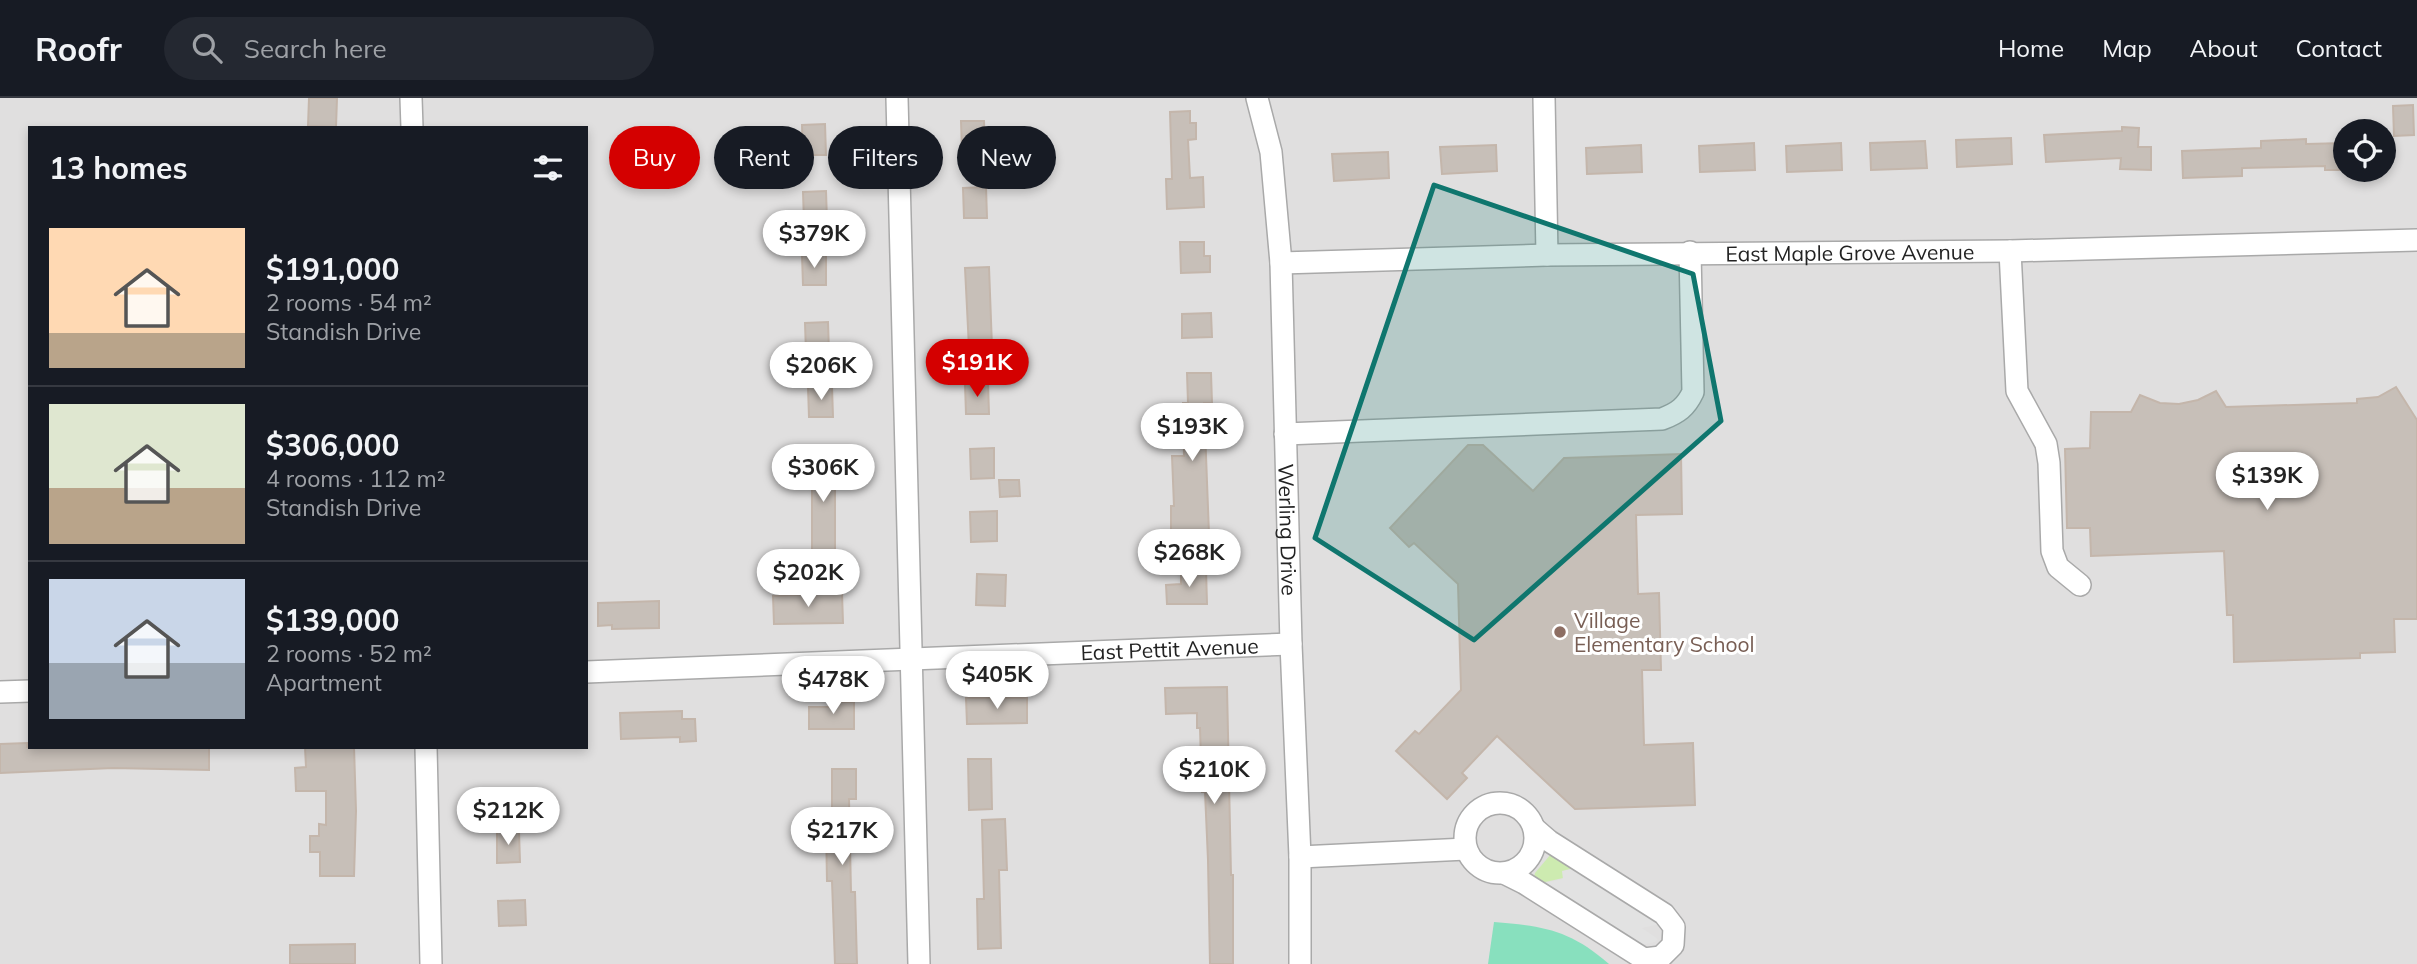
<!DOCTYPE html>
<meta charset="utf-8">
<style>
body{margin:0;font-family:Mulish,sans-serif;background:#242831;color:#f1f3f6;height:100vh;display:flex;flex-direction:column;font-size:26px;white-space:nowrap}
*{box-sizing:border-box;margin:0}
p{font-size:23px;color:#9ea1a6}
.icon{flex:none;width:38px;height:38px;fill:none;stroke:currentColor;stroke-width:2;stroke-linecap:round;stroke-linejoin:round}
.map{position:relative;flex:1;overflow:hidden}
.drawer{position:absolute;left:28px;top:28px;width:560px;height:623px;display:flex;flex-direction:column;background:#171b24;border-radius:0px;box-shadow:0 4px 10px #0003}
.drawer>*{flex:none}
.banner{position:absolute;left:609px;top:28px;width:665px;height:63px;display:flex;gap:14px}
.fabs{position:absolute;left:2333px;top:21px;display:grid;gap:14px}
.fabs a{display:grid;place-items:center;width:63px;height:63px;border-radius:50%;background:#171b24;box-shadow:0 4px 10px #0003;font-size:35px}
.price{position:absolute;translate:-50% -60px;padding:0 16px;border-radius:24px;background:#fff;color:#222;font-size:23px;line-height:46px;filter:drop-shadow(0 2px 4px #0008)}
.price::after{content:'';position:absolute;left:50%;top:42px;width:21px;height:16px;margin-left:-10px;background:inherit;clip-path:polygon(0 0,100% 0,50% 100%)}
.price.current{background:#d40000;color:#fff}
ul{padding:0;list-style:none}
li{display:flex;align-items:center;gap:21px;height:175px;padding:0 21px}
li+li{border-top:2px solid #363941}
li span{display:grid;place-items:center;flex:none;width:196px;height:140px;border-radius:0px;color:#555}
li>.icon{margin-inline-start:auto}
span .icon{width:84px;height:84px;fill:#fffc;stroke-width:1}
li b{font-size:30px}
h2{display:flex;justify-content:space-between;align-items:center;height:84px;padding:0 21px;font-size:30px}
.chip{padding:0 24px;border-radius:32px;background:#171b24;box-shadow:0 4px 10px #0003;font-size:24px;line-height:63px}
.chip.current{background:#d40000;color:#fff}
header{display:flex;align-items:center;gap:42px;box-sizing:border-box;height:98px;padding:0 35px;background:#171b24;border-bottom:2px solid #363941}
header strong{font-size:33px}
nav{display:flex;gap:38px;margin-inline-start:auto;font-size:24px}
.search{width:490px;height:63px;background:#242831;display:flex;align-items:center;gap:18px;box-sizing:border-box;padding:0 24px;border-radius:38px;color:#9ea1a6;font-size:26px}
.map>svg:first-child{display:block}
</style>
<header>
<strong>Roofr</strong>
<div class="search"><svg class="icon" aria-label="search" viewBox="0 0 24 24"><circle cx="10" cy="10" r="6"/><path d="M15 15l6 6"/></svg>Search here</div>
<nav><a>Home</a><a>Map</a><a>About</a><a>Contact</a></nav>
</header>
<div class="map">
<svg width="2417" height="866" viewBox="0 0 2417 866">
<rect width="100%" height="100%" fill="#f2efe9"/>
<path fill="#e0dfdf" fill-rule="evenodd" d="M0,0H2417V866H0ZM30,30H586V649H30ZM2345,33H2384V72H2345Z"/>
<path fill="#cdebb0" d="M1551,756L1574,769L1563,780L1541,785L1534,779L1535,775Z"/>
<path fill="#88e0be" d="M1494,824C1544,828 1570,832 1609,866H1488Z"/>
<path fill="#e2e2e2" d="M1578,769L1664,825L1642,830L1658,841L1655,844L1637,848L1540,786L1563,781L1562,773Z"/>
<g fill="#c7bfb8" stroke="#c4b6ab" stroke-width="2">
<path d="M309,0H337L336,29L308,28Z"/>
<path d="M2413,7L2414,37L2394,38L2393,8Z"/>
<path d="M1190,13V25H1196V41L1188,42L1190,80L1203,79L1204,109L1167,111L1166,81H1172L1170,14Z"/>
<path d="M961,23H984L985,53H962Z"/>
<path d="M825,26L826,57H803L802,27Z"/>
<path d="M2122,29L2139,30L2138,49H2151V72L2120,71L2121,60L2046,64L2044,37L2122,33Z"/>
<path d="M2011,40L2012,66L1957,69L1956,42Z"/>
<path d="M2306,41V46L2345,45V72H2325V68L2242,70V78L2183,80L2182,53L2261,50V43Z"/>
<path d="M1925,43L1927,70L1871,72L1870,45Z"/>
<path d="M1754,45L1755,72L1700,74L1699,48Z"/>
<path d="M1841,45L1842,72L1787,74L1786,48Z"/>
<path d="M1496,47L1497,73L1442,76L1440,49Z"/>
<path d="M1641,47L1642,74L1587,76L1586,50Z"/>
<path d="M1388,54L1389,80L1334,83L1332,56Z"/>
<rect x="780" y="61" width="23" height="20"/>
<path d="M986,89L987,120H964L963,90Z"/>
<path d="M826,93L827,123L804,124L803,94Z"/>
<path d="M1180,144H1204V158H1210V174L1181,175Z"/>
<path d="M826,156V187H803L802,157Z"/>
<path d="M989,169L992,249L969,250L965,170Z"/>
<path d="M1211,215L1212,239L1182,240V216Z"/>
<path d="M828,224L829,255H806L805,225Z"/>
<path d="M1187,275H1211L1212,305H1204L1209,436L1171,437V408H1174L1172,358H1184L1183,305H1188Z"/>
<path d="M988,285L989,316H966L965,286Z"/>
<path d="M808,289H832L833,319H809Z"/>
<path d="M2396,289L2417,322V521H2394L2395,554L2360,555V560L2234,564L2233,517H2227L2224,453L2091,458L2090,430H2067L2065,351L2090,350L2091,314H2131L2140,297L2160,305L2179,306L2198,302L2216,293L2226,309L2357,305V301L2378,299Z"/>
<path d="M1468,347H1483L1533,393L1564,360L1681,356L1682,416L1636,417L1638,496L1659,495L1661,572H1642L1644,647L1693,645L1695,707L1575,711L1497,638L1462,675L1467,680L1447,701L1396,653L1415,633L1419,636L1461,592L1458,486L1414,445L1409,449L1390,430Z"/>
<path d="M994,350V380L971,381L970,351Z"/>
<path d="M835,354V457L812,458V355Z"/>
<path d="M999,382H1019L1020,398L1000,399Z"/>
<path d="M997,413V443L971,444L970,414Z"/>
<path d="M1206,471L1207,506H1167L1166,487L1181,486V472Z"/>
<path d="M977,476L1006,477L1005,508L976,507Z"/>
<path d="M842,495L843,525L774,526L773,498Z"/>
<path d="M659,503V530L612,531V527L598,528V505Z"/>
<path d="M1227,589L1231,777H1233V866H1210L1208,762L1205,694H1202L1200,630H1197V615L1166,616L1165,590Z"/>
<path d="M966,600H1027V625L967,626Z"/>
<path d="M829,604H854V631H809V609H829Z"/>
<path d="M682,613V621H695L696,643L680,644V639L621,641L620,615Z"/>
<path d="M27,645V649H209V672L113,670L0,675V646Z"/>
<path d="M305,649H354L356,713L354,778H320V754H310V738H319V726L326,727V693H296L295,670L306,669Z"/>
<path d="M968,661H991L992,711L969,712Z"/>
<path d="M832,671H856V701H849L851,794H855L857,866H835L832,783H827L826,728H832Z"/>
<path d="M1005,721L1007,772H999L1001,850L978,851L977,801H984L982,722Z"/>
<path d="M497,734H519L520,764L497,765Z"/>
<path d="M525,802L526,827L499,828L498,803Z"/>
<path d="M355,846V866H290V847Z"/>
</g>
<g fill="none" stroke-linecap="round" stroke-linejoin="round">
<defs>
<g id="minor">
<path d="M411,0L412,30"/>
<path d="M897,0L919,866"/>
<path id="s1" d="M1257,0L1271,54L1281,165L1291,546L1300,759V866"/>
<path d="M1544,0L1547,157"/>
<path d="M2010,153L2017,293L2046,346L2049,365L2052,453L2058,469L2080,487"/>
<path id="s2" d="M1281,165L1547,157L2010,153L2417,142"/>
<path d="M1285,336L1662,321C1678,315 1686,309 1693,294L1690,154"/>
<path id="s3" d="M586,574L1291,546"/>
<path d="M0,594L30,593"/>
<path d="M426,649L431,866"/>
<circle cx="1500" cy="740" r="35"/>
<path d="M1300,759L1466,751"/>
<path d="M1506,776L1524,785L1644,861L1661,859L1673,847L1674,829L1664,816L1549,743L1534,730"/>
</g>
</defs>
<use href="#minor" stroke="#a9a9a9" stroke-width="24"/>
<use href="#minor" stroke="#fff" stroke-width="21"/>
</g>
<path fill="#0f766e" fill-opacity="0.2" stroke="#0f766e" stroke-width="5" stroke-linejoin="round" d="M1434,87L1693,176L1721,323L1474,542L1315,440Z"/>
<circle fill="#8d6e63" stroke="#fff" stroke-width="2.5" cx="1560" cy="534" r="7"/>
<g text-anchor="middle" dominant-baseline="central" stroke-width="6" stroke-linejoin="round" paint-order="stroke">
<g font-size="21" fill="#222" stroke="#fff">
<text stroke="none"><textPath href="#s2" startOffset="569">East Maple Grove Avenue</textPath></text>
<text stroke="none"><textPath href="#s1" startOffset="434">Werling Drive</textPath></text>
<text stroke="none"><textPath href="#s3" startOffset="584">East Pettit Avenue</textPath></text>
</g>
<g font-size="21" fill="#785e54" stroke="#fff" text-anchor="start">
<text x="1574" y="522">Village<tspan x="1574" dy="24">Elementary School</tspan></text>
</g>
</g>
</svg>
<div class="fabs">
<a><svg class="icon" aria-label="locate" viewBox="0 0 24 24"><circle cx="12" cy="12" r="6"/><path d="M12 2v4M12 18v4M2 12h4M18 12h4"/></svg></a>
</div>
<b class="price" style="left:814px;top:172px">$379K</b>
<b class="price current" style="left:977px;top:301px">$191K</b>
<b class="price" style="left:821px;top:304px">$206K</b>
<b class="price" style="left:1192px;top:365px">$193K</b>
<b class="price" style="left:823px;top:406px">$306K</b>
<b class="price" style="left:2267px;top:414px">$139K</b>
<b class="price" style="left:1189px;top:491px">$268K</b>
<b class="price" style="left:808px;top:511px">$202K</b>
<b class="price" style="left:997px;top:613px">$405K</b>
<b class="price" style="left:833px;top:618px">$478K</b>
<b class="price" style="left:1214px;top:708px">$210K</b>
<b class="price" style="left:508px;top:749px">$212K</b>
<b class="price" style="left:842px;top:769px">$217K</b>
<div class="banner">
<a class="chip current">Buy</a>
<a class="chip">Rent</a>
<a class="chip">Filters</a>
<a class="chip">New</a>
</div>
<section class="drawer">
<h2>13 homes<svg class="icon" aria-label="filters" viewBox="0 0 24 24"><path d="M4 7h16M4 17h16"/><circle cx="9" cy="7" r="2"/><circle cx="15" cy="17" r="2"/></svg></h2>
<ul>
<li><span style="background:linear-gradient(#ffd9b3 75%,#b9a48a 0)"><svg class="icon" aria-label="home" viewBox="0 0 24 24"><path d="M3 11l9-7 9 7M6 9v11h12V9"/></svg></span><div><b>$191,000</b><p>2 rooms · 54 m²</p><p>Standish Drive</p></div></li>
<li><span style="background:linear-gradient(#dfe7d0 60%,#b9a48a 0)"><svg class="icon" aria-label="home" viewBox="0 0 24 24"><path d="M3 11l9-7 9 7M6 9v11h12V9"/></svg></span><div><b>$306,000</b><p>4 rooms · 112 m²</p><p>Standish Drive</p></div></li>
<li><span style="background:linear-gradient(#c9d6e8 60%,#9aa5b1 0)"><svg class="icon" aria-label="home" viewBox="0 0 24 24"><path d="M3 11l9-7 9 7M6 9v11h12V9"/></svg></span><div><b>$139,000</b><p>2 rooms · 52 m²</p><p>Apartment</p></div></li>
</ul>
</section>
</div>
